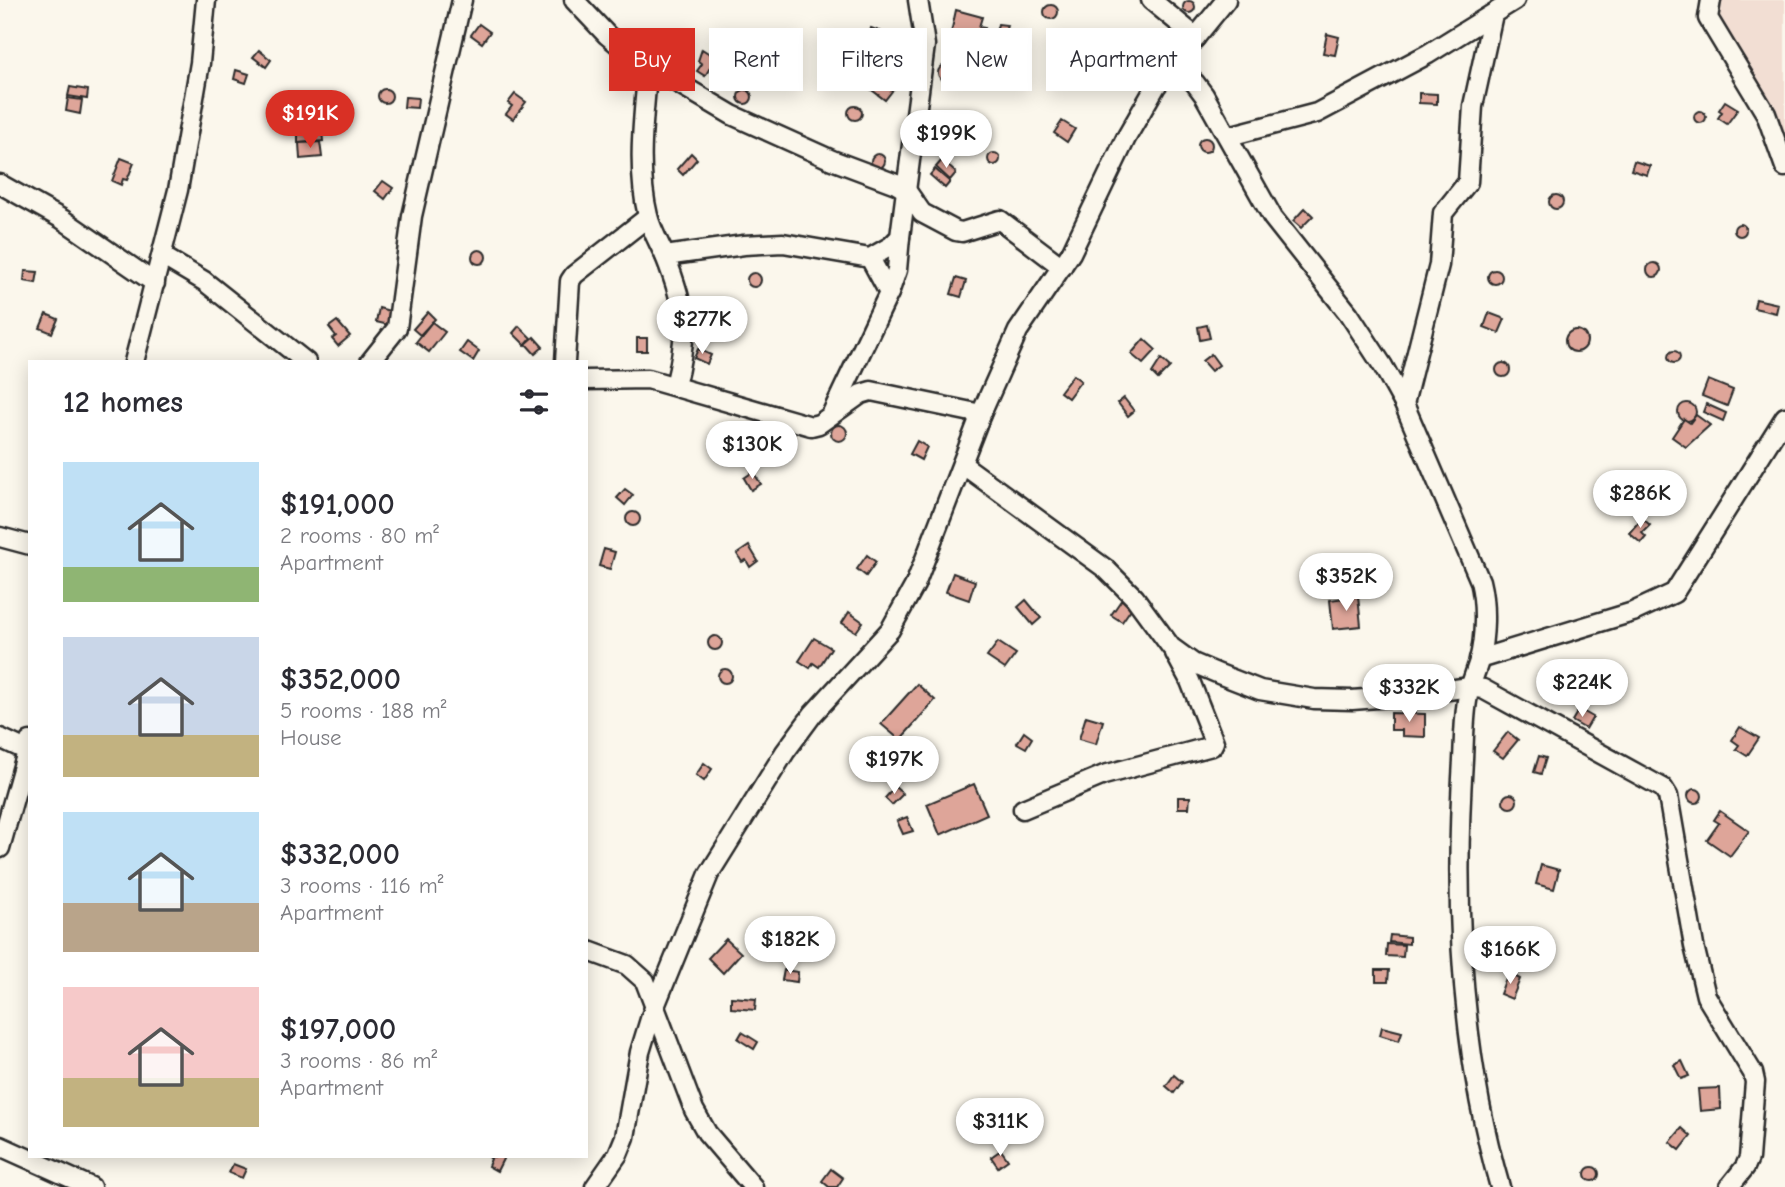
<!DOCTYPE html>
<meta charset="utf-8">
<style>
body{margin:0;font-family:"Comic Neue",sans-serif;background:#f2f2f3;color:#2b2b33;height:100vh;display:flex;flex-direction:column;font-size:26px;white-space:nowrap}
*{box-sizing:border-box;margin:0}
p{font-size:23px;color:#7c7c81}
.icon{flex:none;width:38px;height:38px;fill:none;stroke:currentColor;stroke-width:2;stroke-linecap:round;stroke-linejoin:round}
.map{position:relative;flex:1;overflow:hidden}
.sheet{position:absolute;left:28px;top:360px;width:560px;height:798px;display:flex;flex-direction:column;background:#fff;border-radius:0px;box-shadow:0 4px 18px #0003}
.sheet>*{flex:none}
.guide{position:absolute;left:609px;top:28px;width:665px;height:63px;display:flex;gap:14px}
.price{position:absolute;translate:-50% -60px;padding:0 16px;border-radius:24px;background:#fff;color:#222;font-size:23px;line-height:46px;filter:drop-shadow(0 2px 4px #0008)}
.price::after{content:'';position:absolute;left:50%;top:42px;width:21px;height:16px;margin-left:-10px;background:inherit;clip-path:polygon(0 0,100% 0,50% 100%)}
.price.selected{background:#d93025;color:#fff}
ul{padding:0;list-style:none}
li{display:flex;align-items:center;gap:21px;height:175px;padding:0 35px}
li span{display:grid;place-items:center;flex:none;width:196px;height:140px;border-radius:0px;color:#555}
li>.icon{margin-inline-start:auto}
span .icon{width:84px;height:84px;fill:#fffc;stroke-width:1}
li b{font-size:30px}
h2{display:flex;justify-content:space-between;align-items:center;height:84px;padding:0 35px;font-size:30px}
.tag{padding:0 24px;border-radius:0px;background:#fff;box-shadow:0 4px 18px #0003;font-size:24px;line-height:63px}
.tag.selected{background:#d93025;color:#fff}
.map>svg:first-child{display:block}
</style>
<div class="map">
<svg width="1785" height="1187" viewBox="0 0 1785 1187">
<rect width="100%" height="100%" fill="#fbf7ec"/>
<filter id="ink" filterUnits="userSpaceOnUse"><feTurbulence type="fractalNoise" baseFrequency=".0143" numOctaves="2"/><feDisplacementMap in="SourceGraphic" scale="14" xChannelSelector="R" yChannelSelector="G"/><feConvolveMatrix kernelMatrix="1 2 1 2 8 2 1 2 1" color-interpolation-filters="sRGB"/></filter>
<g filter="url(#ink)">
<path fill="#f2ded3" d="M1719,0H1785V143L1779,121L1712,13Z"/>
<g fill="#dea599" stroke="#2b2b2b" stroke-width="2">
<circle cx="1189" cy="7" r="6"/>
<circle cx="1051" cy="12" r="7"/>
<path d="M956,10L982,17L979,27L985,28L982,41L951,33Z"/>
<path d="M479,24L490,32L482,43L471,35Z"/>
<path d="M998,24L1007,25L1004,38L995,36Z"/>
<path d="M871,28L885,33L882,42L868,38Z"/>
<path d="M1327,34L1339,37L1335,55L1323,53Z"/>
<circle cx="828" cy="49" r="7"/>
<path d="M702,49L716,58L705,76L697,71L702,64L698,61Z"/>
<path d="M259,50L271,60L266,67L253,57Z"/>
<circle cx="946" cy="73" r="8"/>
<path d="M236,70L249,74L246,83L234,79Z"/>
<path d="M879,73L896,86L885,100L868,87Z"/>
<path d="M70,87L88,90L87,99L68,96Z"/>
<circle cx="385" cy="96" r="7"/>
<circle cx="745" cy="97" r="7"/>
<path d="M1419,93L1437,94V104L1419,103Z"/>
<path d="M515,94L526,102L513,119L506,114L512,106L508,103Z"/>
<path d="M405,97L418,98L417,108L404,107Z"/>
<path d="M68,98L82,100L80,114L66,111Z"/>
<path d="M1725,101L1738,109L1727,124L1718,118L1722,112L1719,110Z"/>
<circle cx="855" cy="113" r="7"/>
<circle cx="1700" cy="117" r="6"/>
<path d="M1062,121L1075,129L1067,142L1054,133Z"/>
<path d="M322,131L323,141L298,143V133Z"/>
<circle cx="1205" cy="145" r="7"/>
<path d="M320,142L322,157L300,159L299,143Z"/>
<circle cx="994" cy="159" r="6"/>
<path d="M691,153L697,159L683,175L677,169Z"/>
<circle cx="878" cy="161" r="7"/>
<path d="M121,158L134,163L127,180L123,179L121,185L112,181Z"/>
<path d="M942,160L956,173L950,180L936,167Z"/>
<path d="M1634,161L1650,166L1647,175L1631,170Z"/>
<path d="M935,169L950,182L945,188L930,175Z"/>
<path d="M383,181L393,188L385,199L375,191Z"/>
<circle cx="1556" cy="202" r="7"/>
<path d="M1305,208L1313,216L1301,228L1293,221Z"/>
<circle cx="1740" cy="230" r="6"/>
<circle cx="479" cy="257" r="7"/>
<circle cx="1654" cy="270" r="7"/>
<circle cx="1495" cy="277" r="7"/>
<path d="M25,271L38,272L36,283L24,281Z"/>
<circle cx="754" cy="280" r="7"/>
<path d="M956,278L966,281L961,297L951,294Z"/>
<path d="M1756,299L1778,304L1776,313L1754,308Z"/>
<path d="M379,308L393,312L389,325L376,322Z"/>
<path d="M428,312L435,319L420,335L413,329Z"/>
<path d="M1489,313L1505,319L1499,333L1484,327Z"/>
<path d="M46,314L58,319L52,333L40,328Z"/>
<path d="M337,321L350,336L338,346L332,339L336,336L329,327Z"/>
<path d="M432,322L445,332L429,352L416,342Z"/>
<path d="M1207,325L1210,338L1200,340L1198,327Z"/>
<path d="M519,326L531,338L525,345L513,333Z"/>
<circle cx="1576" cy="341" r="11"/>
<path d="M534,337L543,347L535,354L526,344Z"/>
<rect x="637" y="338" width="10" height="13"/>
<path d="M1144,339L1156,350L1143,364L1131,354Z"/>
<path d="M467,342L479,351L473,361L460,352Z"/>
<path d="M698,349L711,355L707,364L694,358Z"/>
<circle cx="1674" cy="357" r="6"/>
<path d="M1211,354L1219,365L1211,371L1202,361Z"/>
<path d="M1161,359L1170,367L1158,379L1152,373Z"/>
<circle cx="1503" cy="370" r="7"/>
<path d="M1073,375L1081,381L1068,398L1060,392Z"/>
<path d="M1708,380L1733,390L1727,406L1702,396Z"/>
<path d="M1124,398L1134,411L1128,416L1118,403Z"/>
<circle cx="1687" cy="412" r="9"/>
<path d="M1706,404L1726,413L1723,421L1703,412Z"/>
<path d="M1696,415L1710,425L1686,447L1672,437L1684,419L1690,423Z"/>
<circle cx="839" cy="433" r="8"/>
<path d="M917,441L927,447L921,460L910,454Z"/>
<path d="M753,472L761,484L751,490L744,478Z"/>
<path d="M625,489L633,495L625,505L617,498Z"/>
<circle cx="633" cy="519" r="7"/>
<path d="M1642,518L1650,525L1642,533L1646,537L1641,543L1629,533Z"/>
<path d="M749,546L758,561L750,567L746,560L742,562L737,554Z"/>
<path d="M604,549L615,552L610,569L599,566Z"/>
<path d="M867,555L876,562L866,576L857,569Z"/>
<path d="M953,573L975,581L969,600L946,592Z"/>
<path d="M1358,596L1361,626L1333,629L1330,600Z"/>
<path d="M1122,599L1133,606L1122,622L1111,615Z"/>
<path d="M1026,600L1041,618L1033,625L1018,607Z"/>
<path d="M849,612L863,622L856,632L842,623Z"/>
<circle cx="715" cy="643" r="7"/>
<path d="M814,638L831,648L819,667L813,663L810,668L799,661Z"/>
<path d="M998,642L1016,654L1005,669L987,657Z"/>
<path d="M1606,669L1616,675L1607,689L1597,683Z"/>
<circle cx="725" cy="676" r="7"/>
<path d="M917,684L935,700L900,740L881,724Z"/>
<path d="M1579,709L1593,717L1586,729L1572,721Z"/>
<path d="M1391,713L1425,714V737L1402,736V730H1391Z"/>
<path d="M1086,716L1103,721L1096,744L1079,739Z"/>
<path d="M1740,727L1759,738L1747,756L1736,749L1739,745L1732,740Z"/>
<path d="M1024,732L1032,738L1026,748L1017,743Z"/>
<path d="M1508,732L1518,740L1503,758L1493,751Z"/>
<path d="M882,748L893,758L885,767L874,757Z"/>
<path d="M1539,756L1546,758L1541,774L1534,772Z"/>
<path d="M704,763L712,769L704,781L696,775Z"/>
<path d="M974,784L987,814L940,835L927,804Z"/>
<path d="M895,787L903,794L892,805L885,798Z"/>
<circle cx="1695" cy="796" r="7"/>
<circle cx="1510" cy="801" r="7"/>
<path d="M1178,797H1190L1189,808H1178Z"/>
<path d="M1720,811L1749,831L1730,856L1707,840L1719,823L1714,820Z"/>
<path d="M907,817L913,831L903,834L897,821Z"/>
<path d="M1541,865L1559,870L1554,889L1536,884Z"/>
<path d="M1390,935L1409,937V944L1389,942Z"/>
<path d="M726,939L741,953L723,973L708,958Z"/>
<path d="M1387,944L1404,945L1403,957L1386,956Z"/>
<path d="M784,970L798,972L797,982L782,980Z"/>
<path d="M1376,970H1389L1388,982H1376Z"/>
<path d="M1508,973L1520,979L1512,999L1500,994Z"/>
<path d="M731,997L756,999L755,1010L731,1008Z"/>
<path d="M1382,1027L1402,1032L1399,1041L1380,1035Z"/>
<path d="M742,1032L758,1042L754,1049L738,1039Z"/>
<path d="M1682,1061L1689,1076L1681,1079L1674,1065Z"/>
<path d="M1174,1075L1182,1082L1174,1093L1166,1086Z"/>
<path d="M1720,1088L1721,1109L1700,1111L1698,1089Z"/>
<path d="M1682,1128L1691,1136L1680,1150L1670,1142Z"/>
<path d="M1001,1150L1008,1160L998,1167L991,1157Z"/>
<path d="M489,1157H504L497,1171L488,1166L491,1159Z"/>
<path d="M233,1164L246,1169L242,1178L229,1173Z"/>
<circle cx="1592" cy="1174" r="7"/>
<path d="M831,1169L843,1178L837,1187H829L822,1181Z"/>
</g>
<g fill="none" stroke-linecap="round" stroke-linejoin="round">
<defs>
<g id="street">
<path d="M574,0L607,35L632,56L732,115L832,160L896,184L906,190L922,213L956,231L962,232L1000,220L1062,267"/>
<path d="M1151,0L1196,37"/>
<path d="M1711,0L1708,18L1766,114L1785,167"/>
<path d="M1173,64L1195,83L1204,95L1273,218L1349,314L1383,366L1404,404L1480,581C1486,605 1485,637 1479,661C1475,674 1469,687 1467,701C1464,720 1464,740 1463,760C1454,902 1460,1050 1500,1187"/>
<path d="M648,65C644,114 636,167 648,216C651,229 659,243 665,256C686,309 689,331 675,386"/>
<path d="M1229,136L1317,113L1428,54L1515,0"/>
<path d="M0,184L62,219L155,283"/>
<path d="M162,256L204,281L306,362"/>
<path d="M665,256L744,245L783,243L870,258L891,246L900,237L925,45L918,0"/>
<path d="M870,258L889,293"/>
<path d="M134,362L178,190L200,63L206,0"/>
<path d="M370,362L397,328L412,216L462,0"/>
<path d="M565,362L570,281L574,275L648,217"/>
<path d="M586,380L648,379L811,426L819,424L861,394L871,391L981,414"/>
<path d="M1404,404L1439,265L1443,213L1468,182L1473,106L1493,14"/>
<path d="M832,413L889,293L897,270L900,237"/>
<path d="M962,464L1106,569L1135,598L1171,647L1193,663L1219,674L1260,690L1314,699L1352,700L1404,696L1470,687L1483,689L1663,788L1668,796L1694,946L1706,996L1753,1073L1755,1082L1749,1158L1745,1167L1729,1187"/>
<path d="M0,537L30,545"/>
<path d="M1479,659L1633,612L1674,593L1785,417"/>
<path d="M0,738L30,752"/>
<path d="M1023,809L1104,775L1212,746L1214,742L1190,681L1175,653"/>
<path d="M0,848L30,741"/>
<path d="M586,950L627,965L645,981L694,1110L707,1133L753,1187"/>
<path d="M0,1146L91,1187"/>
<path d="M595,1187L618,1154L625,1137L640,1052L651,1016L709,874L785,752L813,714L890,630L915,585L981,414L1018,331L1071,253L1126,138L1156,86L1226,0"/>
</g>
</defs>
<use href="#street" stroke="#2b2b2b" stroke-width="23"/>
<use href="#street" stroke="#fbf7ec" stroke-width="18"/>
</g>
</g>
</svg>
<b class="price selected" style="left:310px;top:150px">$191K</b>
<b class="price" style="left:946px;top:170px">$199K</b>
<b class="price" style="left:702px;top:356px">$277K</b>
<b class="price" style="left:752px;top:481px">$130K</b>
<b class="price" style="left:1640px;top:530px">$286K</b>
<b class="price" style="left:1346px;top:613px">$352K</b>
<b class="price" style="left:1582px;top:719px">$224K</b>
<b class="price" style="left:1409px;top:724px">$332K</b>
<b class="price" style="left:894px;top:796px">$197K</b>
<b class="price" style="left:790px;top:976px">$182K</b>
<b class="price" style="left:1510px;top:986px">$166K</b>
<b class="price" style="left:1000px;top:1158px">$311K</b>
<div class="guide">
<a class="tag selected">Buy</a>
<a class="tag">Rent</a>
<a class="tag">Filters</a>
<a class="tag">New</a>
<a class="tag">Apartment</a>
</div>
<section class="sheet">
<h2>12 homes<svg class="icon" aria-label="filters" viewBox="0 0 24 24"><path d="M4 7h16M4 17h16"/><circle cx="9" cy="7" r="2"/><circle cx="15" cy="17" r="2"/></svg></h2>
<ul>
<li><span style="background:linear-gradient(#bfe0f5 75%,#8fb573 0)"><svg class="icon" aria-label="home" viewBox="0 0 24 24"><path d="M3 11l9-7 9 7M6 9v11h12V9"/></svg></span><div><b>$191,000</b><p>2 rooms · 80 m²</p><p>Apartment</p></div></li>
<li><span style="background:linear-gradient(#c9d6e8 70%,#c2b280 0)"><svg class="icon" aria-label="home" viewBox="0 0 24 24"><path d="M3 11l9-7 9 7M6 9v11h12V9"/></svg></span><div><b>$352,000</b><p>5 rooms · 188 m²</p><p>House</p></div></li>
<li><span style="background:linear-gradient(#bfe0f5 65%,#b9a48a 0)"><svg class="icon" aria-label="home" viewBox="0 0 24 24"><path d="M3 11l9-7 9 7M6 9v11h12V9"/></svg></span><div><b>$332,000</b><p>3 rooms · 116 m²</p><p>Apartment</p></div></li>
<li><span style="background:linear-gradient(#f6c9c9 65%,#c2b280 0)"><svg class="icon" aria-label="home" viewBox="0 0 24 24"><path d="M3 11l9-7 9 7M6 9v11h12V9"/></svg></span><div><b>$197,000</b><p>3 rooms · 86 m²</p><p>Apartment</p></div></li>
</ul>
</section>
</div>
